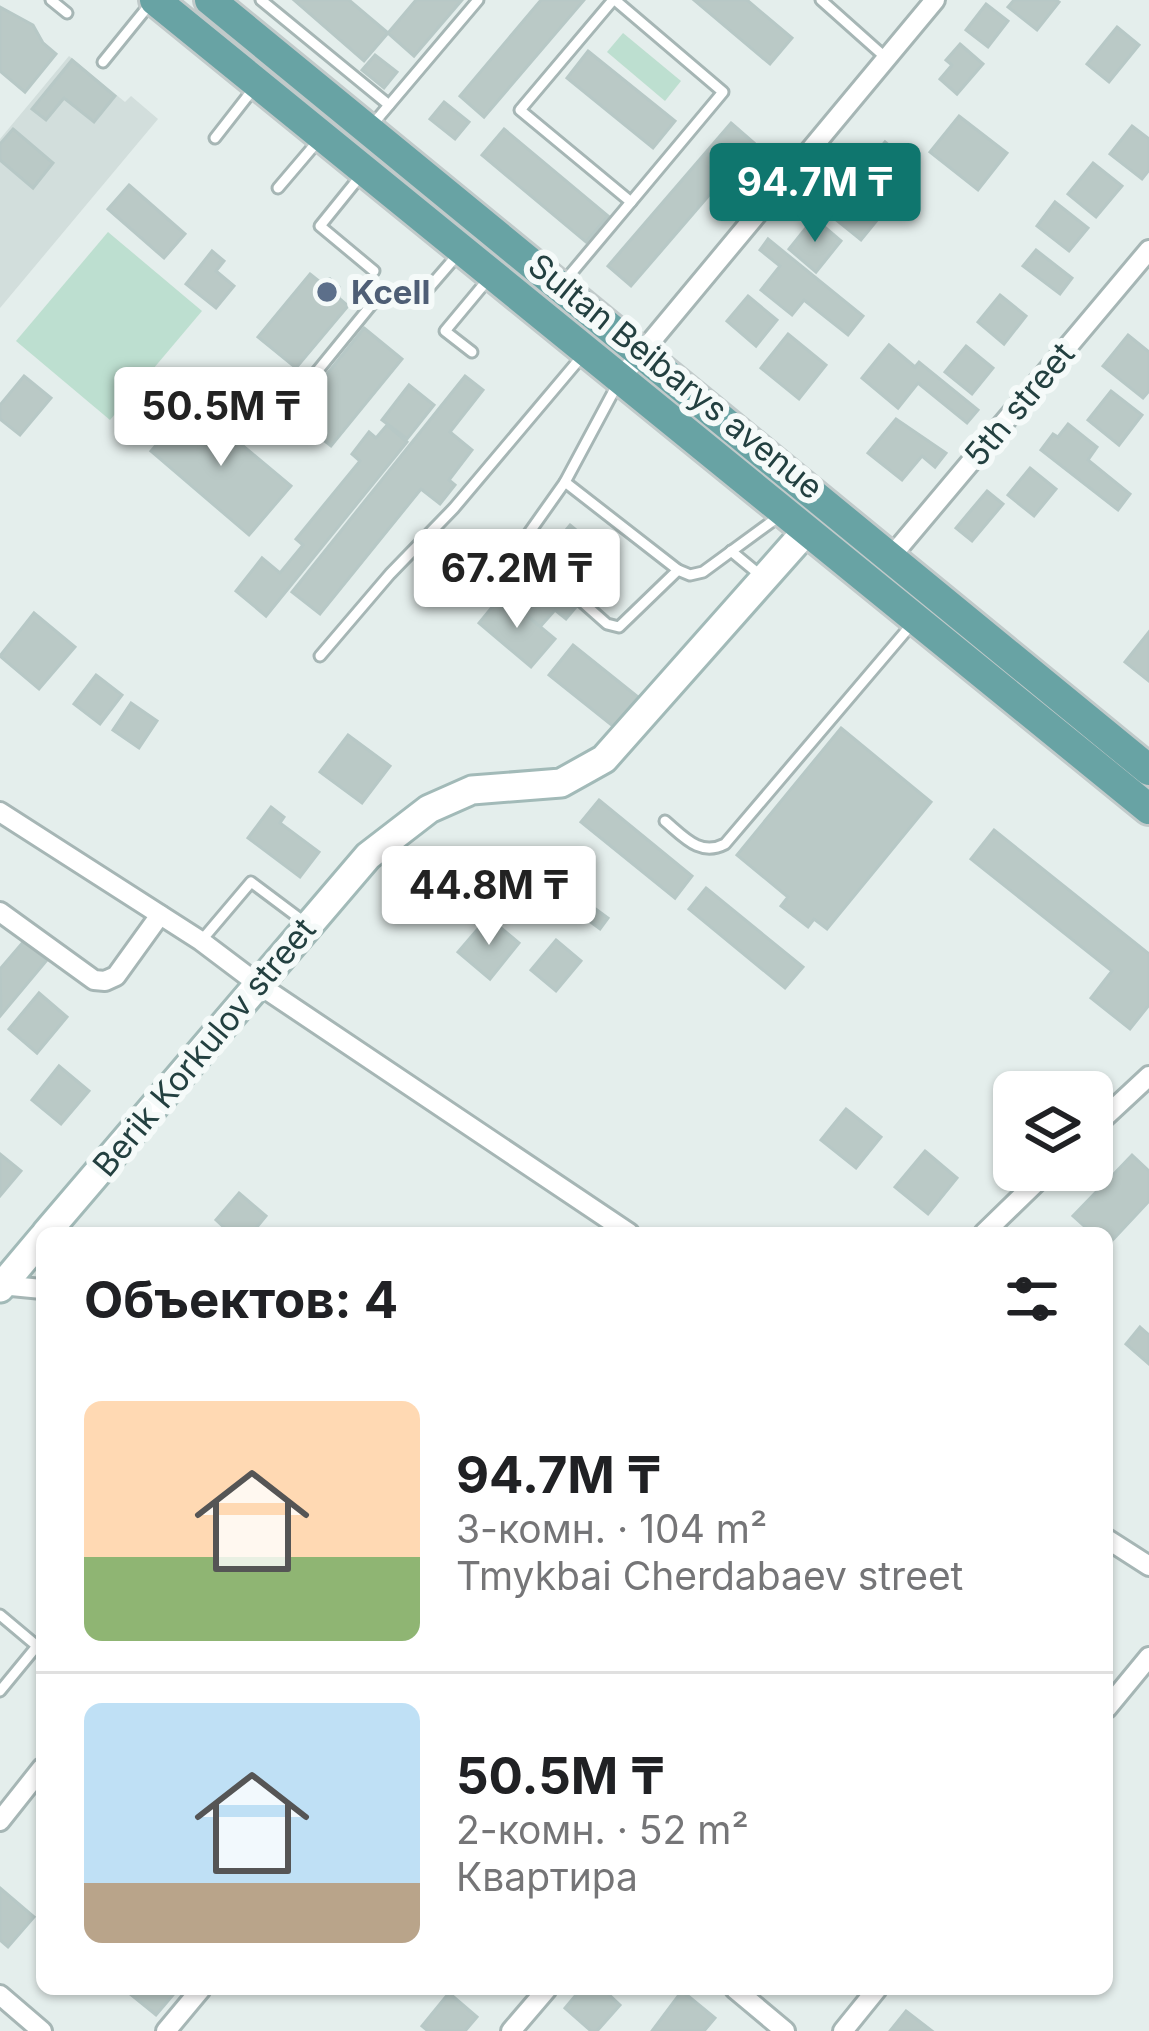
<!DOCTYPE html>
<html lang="ru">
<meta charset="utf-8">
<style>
body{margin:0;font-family:Inter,sans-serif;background:#f6f6f6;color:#202124;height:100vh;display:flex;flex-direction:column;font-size:45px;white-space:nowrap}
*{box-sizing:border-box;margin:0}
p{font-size:39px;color:#757577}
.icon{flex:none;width:66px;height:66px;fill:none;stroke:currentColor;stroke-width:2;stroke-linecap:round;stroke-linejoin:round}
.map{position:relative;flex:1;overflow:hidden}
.drawer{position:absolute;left:36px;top:1227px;width:1077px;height:768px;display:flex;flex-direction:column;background:#fff;border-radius:18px;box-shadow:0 3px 9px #0004}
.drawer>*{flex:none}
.tools{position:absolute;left:993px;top:1071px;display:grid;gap:24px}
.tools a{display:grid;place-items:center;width:120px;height:120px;border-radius:18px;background:#fff;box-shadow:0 3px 9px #0004;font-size:60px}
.price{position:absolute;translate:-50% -102px;padding:0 27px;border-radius:12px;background:#fff;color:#222;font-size:39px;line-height:78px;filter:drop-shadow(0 3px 6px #0008)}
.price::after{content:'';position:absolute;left:50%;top:72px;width:36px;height:27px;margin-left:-18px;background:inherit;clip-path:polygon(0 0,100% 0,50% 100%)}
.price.active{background:#0f766e;color:#fff}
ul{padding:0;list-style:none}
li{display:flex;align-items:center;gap:36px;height:300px;padding:0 48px}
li+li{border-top:3px solid #e0e0e0}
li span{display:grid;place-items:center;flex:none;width:336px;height:240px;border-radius:18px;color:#555}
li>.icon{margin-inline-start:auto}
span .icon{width:144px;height:144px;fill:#fffc;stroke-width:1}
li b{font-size:51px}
h2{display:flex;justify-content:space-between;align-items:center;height:144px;padding:0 48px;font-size:51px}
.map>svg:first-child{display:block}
</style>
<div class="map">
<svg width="1149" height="2031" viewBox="0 0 1149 2031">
<rect width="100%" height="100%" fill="#e4eeec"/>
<path fill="#d2dedc" d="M69,56L125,102L131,96L158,119L0,308V139Z"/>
<g fill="#bddfd0">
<path d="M623,33L681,81L665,101L607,52Z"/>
<path d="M108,232L202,311L110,420L16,341Z"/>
</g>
<g fill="#bac9c6" stroke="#b7c8c6" stroke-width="3">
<path d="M294,0H349L388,33L364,61Z"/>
<path d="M416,0H462L414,56L388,33Z"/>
<path d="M541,0H584L484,117L460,96Z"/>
<path d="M694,0H747L792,38L770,64Z"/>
<path d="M1014,0H1056L1059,2L1037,30L1008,7Z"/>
<path d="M986,4L1008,21L988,47L966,30Z"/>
<path d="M0,7L33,25L43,43L56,54L25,92L0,71Z"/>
<path d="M1117,27L1139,45L1109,82L1087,64Z"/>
<path d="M960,44L983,64L957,94L940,79L952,65L946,60Z"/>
<path d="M588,51L675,121L653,148L567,78Z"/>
<path d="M375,55L397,72L384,88L362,70Z"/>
<path d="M72,60L115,96L94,122L64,98L46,120L32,109Z"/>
<path d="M444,102L469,122L455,139L430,119Z"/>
<path d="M959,116L1007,153L978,190L930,152Z"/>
<path d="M731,123L754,143L631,286L608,266Z"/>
<path d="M1132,126L1149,139V170L1142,179L1110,154Z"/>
<path d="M13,129L53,163L33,188L0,160V144Z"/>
<path d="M504,129L608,216L586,242L482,155Z"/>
<path d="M885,142L914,167L892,193L863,169Z"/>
<path d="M1093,163L1122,186L1096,217L1068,194Z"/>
<path d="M855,182L887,208L861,240L829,214Z"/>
<path d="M129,185L185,234L164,258L108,209Z"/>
<path d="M1055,202L1088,228L1069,251L1037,226Z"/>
<path d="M814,218L841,241L816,272L789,249Z"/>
<path d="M768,239L863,316L848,335L804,300L792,315L761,290L780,266L760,250Z"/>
<path d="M1036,250L1072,278L1060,294L1023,266Z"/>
<path d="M212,251L224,261L216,271L234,286L216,308L186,284Z"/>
<path d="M310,274L320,282L330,279L339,287V298L348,306L296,368L258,337Z"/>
<path d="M1000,295L1026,316L1004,344L978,322Z"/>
<path d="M748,296L777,320L756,346L727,321Z"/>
<path d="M364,328L402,359L331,446L293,416Z"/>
<path d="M788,334L826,365L799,399L761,368Z"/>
<path d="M1128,335L1149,352V391L1143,398L1103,366Z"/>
<path d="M889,345L915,367L919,362L978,410L967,423L918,383L898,408L862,378Z"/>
<path d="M966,346L993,368L972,394L945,372Z"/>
<path d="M24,376L51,398L20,435L0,419V405Z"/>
<path d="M465,376L483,390L450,432L472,450L449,480L455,485L440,504L421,489L320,614L292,592Z"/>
<path d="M409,385L434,405L407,439L382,420Z"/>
<path d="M1111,391L1142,415L1119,445L1088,420Z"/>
<path d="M192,403L291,486L249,535L151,451Z"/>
<path d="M896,419L946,453L935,467L922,456L902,480L868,453Z"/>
<path d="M1068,424L1097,447L1088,460L1130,494L1118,510L1041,450L1053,434L1058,437Z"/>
<path d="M387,425L407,442L266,616L236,591L262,558L280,573L303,545L296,539L360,461L352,454L369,432L376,438Z"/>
<path d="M1030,468L1056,489L1034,516L1008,495Z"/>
<path d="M987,491L1003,504L972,541L956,528Z"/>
<path d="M570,525L614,562L566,619L555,610L540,627L523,612L537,595L523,582Z"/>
<path d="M502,595L555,639L531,667L479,623Z"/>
<path d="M34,613L75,647L39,689L0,656Z"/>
<path d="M1149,632V681L1125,662Z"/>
<path d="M573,645L638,697L614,727L549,675Z"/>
<path d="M96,675L122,695L100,724L74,704Z"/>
<path d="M131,703L157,721L139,748L113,730Z"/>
<path d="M841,728L931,802L827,929L814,919L808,927L781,906L788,897L737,855Z"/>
<path d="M348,735L390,766L362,803L320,772Z"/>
<path d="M599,800L692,876L675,898L581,822Z"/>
<path d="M271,807L284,817L280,823L319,852L300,877L248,838Z"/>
<path d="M994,830L1149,954V1005L1130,1029L1091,998L1112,971L971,859Z"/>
<path d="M501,859L540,883L533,895L494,870Z"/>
<path d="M563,885L608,918L600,929L555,896Z"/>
<path d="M706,888L803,967L785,988L689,909Z"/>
<path d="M488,917L519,943L490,979L458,952Z"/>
<path d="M556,940L581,961L556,991L531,970Z"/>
<path d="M24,941L47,960L1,1015L0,969Z"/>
<path d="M39,993L67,1017L37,1053L9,1029Z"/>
<path d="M59,1066L89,1091L61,1124L32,1100Z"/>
<path d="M846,1109L881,1137L856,1168L821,1140Z"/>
<path d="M925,1151L957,1178L928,1214L895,1187Z"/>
<path d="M0,1154L21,1171L0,1196Z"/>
<path d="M1132,1155L1149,1171V1201L1107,1246V1233H1092L1073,1216L1098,1190L1092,1185L1104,1173L1110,1178Z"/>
<path d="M239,1193L266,1216L252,1233H230L216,1220Z"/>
<path d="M1140,1327L1149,1335V1364L1126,1344Z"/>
<path d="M0,1888L34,1917L8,1947L0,1940Z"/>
<path d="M124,1989H166L173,1995L156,2015Z"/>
<path d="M581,1989H603L620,2005L597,2031H591L565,2008Z"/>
<path d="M682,1991L715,2018L704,2031H652Z"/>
<path d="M449,1993L477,2017L465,2031H428L422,2026Z"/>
<path d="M906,2011L932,2031H890Z"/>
</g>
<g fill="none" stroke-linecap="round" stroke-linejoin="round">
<defs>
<g id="lane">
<path d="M51,0L67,13"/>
<path d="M261,0L389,105"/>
<path d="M615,0L723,92L631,202"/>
<path d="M821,0L885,57"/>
<path d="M103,62L150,4"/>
<path d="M373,124L478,0"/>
<path d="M215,138L254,88"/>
<path d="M362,174L320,226L374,271"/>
<path d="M278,188L318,141"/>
<path d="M563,283L631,202L520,110L613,0"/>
<path d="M472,352L445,331L490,277"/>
<path d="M617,385L565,482L678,570L690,575L703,572L778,517"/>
<path d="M275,423L381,293L421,297L459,253"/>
<path d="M731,551L760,575"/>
<path d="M537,564L522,555L519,547L565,482"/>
<path d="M581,601L607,624L619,627L678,570"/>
<path d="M320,656L390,574L454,508L583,355"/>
<path d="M665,821C684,837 700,857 725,844L912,624"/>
<path d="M201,941L251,882L307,924"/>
<path d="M0,1615L37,1646L0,1691"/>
</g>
<g id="street">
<path d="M619,380L935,0"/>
<path d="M890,558L1149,250"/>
<path d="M0,812L201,941L258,984L629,1233"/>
<path d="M0,912L94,980L105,981L116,976L160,915"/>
<path d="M1092,1129L1149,1076"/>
<path d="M984,1233L1049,1170"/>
<path d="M0,1285L42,1289"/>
<path d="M1107,1539L1149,1566"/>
<path d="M1107,1708L1149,1657"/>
<path d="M0,1821L42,1768"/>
<path d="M735,1989L785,2031"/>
<path d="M0,1995L42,2031"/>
<path d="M166,2031L201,1989"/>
<path d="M511,2031L547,1989"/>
<path d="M843,2031L877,1989"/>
</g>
<g id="secondary">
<path d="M46,1233L368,856L429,809L472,790L561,783L604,759L807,530"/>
<path d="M0,1288L42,1238"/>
</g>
<g id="primary">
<path d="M155,0L1149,809"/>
<path d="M210,0L1149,770"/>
</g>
</defs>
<use href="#lane" stroke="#a6b6b5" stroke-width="15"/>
<use href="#street" stroke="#a6b6b5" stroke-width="24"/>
<use href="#secondary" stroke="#a2bab8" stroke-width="33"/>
<use href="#primary" stroke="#c1caca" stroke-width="36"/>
<use href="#lane" stroke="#fff" stroke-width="9"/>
<use href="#street" stroke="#fff" stroke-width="18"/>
<use href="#secondary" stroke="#fff" stroke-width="27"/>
<use href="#primary" stroke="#68a3a4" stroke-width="30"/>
</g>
<circle fill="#5c6f8a" stroke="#f5faf9" stroke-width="4.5" cx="327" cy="292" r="12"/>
<g text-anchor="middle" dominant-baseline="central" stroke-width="12" stroke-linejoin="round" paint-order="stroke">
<g font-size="33" font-weight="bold" fill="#4e5e75" stroke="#f5faf9" text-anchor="start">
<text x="351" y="292">Kcell</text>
</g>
<g font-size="33" fill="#234040" stroke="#f5faf9">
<text transform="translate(676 376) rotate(39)">Sultan Beibarys avenue</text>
<text transform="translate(1019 404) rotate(-50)">5th street</text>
<text transform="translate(204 1047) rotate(-50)">Berik Korkulov street</text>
</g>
</g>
</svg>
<div class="tools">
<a><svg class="icon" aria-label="layers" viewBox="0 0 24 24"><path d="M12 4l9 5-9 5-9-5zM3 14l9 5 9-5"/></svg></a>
</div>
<b class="price active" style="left:815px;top:245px">94.7M ₸</b>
<b class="price" style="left:221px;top:469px">50.5M ₸</b>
<b class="price" style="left:517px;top:631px">67.2M ₸</b>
<b class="price" style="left:489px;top:948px">44.8M ₸</b>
<section class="drawer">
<h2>Объектов: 4<svg class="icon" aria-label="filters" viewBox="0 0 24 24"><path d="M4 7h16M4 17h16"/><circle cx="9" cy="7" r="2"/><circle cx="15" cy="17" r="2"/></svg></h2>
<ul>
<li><span style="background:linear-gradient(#ffd9b3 65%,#8fb573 0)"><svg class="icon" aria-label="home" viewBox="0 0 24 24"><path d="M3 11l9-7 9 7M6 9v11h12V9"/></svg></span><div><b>94.7M ₸</b><p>3-комн. · 104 m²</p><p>Tmykbai Cherdabaev street</p></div></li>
<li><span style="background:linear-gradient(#bfe0f5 75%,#b9a48a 0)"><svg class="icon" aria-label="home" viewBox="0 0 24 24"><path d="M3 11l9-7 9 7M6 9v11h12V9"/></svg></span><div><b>50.5M ₸</b><p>2-комн. · 52 m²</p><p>Квартира</p></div></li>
</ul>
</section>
</div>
